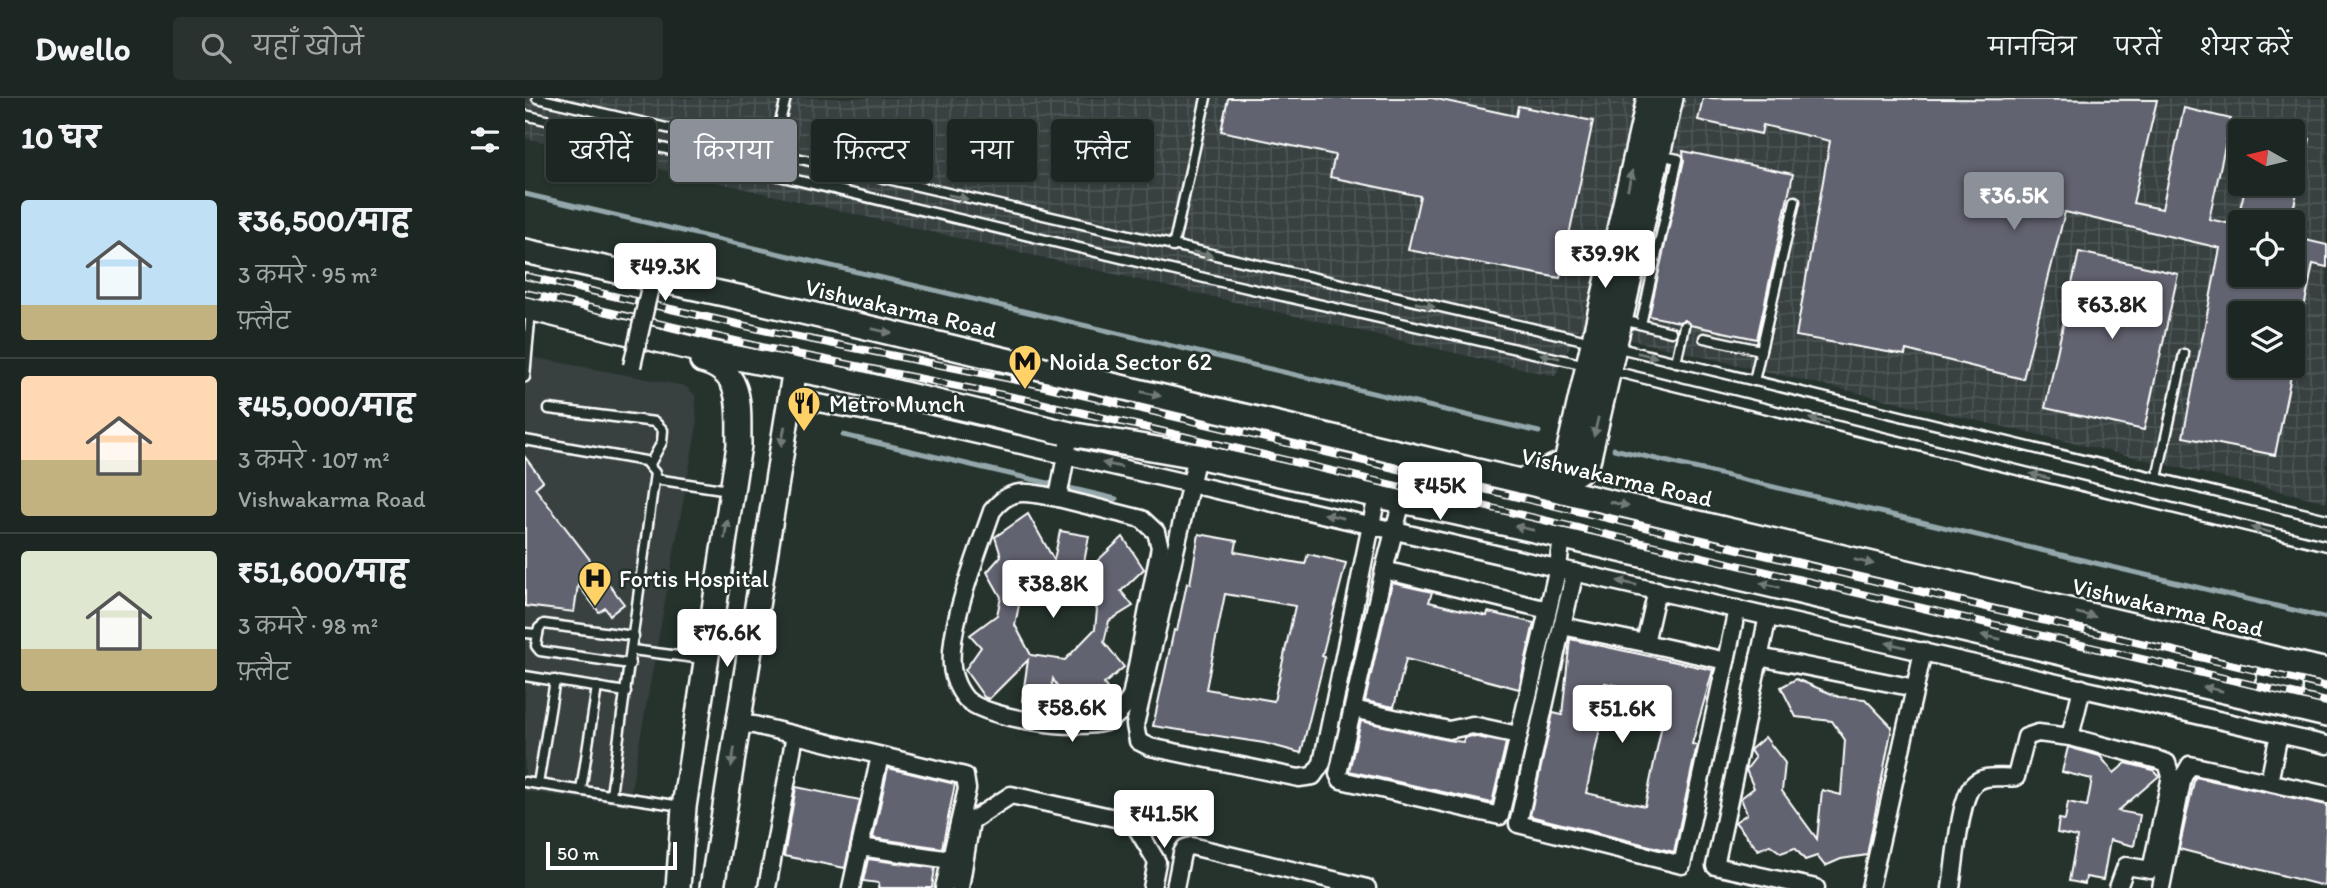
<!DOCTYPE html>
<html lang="hi">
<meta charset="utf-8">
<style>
body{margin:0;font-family:Itim,"Playpen Sans Deva",sans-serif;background:#29322f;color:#f1f3f6;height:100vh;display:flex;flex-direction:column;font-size:26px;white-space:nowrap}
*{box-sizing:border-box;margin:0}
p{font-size:23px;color:#a0a5a5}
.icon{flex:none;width:38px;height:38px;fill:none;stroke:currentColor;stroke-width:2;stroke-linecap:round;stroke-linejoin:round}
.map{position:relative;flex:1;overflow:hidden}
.sheet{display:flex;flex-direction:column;background:#1c2622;width:525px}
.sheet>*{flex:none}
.guide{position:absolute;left:21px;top:21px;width:665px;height:63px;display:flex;gap:14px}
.needle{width:46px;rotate:278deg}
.tools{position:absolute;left:1703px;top:21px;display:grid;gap:14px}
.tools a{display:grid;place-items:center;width:77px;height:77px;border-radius:7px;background:#1c2622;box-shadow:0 2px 5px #0004,0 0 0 2px #3a4340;font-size:35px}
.scale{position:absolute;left:21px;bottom:18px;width:131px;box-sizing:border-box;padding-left:7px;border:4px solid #fff;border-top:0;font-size:19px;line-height:24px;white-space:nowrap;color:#fff;-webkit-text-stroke:5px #26332d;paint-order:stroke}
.price{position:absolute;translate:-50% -60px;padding:0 16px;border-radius:7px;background:#fff;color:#222;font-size:23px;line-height:46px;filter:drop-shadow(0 2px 4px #0008)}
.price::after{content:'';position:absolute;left:50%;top:42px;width:21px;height:16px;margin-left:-10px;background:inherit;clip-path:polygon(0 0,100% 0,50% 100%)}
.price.on{background:#8c9099;color:#fff}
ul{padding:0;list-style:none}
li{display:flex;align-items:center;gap:21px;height:175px;padding:0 21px}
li+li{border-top:2px solid #3a4340}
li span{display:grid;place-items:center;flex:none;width:196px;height:140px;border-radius:7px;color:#555}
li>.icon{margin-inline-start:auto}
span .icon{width:84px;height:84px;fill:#fffc;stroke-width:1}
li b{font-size:30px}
h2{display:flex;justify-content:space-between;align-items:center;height:84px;padding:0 21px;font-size:30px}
.pill{padding:0 24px;border-radius:7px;background:#1c2622;box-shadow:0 2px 5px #0004,0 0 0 2px #3a4340;font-size:24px;line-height:63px}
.pill.on{background:#8c9099;color:#fff}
header{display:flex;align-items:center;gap:42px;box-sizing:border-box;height:98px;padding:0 35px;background:#1c2622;border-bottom:2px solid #3a4340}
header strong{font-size:33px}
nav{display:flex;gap:38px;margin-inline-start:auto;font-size:24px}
.search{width:490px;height:63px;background:#29322f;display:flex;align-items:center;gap:18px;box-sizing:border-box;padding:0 24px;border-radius:7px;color:#a0a5a5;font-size:26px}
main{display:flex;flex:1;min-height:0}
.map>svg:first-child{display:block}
</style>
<header>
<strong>Dwello</strong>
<div class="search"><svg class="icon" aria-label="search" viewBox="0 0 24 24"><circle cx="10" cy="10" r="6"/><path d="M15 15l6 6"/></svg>यहाँ खोजें</div>
<nav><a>मानचित्र</a><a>परतें</a><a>शेयर करें</a></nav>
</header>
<main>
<section class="sheet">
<h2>10 घर<svg class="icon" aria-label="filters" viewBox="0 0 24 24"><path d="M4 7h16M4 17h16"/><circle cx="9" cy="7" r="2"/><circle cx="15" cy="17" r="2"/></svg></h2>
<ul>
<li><span style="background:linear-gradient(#bfe0f5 75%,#c2b280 0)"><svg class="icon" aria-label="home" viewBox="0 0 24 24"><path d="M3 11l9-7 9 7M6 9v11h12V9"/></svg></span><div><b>₹36,500/माह</b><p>3 कमरे · 95 m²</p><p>फ़्लैट</p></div></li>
<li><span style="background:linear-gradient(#ffd9b3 60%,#c2b280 0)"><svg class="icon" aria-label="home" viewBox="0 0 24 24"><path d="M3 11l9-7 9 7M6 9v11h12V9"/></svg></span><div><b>₹45,000/माह</b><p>3 कमरे · 107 m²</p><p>Vishwakarma Road</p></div></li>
<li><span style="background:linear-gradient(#dfe7d0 70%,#c2b280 0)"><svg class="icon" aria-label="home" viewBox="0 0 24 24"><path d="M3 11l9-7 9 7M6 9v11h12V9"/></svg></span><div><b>₹51,600/माह</b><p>3 कमरे · 98 m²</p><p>फ़्लैट</p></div></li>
</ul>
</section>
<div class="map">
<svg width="1802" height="790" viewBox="0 0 1802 790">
<defs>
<pattern id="industrial-grid" width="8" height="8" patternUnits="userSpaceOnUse" patternTransform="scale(1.75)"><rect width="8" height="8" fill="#384141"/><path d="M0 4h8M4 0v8" fill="none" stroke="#4c5454"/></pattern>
</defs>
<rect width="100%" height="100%" fill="#26332d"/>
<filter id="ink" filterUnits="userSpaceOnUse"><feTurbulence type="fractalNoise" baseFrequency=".0143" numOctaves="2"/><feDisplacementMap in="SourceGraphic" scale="14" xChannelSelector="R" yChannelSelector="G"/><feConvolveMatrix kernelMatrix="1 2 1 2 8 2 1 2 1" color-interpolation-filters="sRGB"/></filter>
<g filter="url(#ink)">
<path fill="#384141" d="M0,258L160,288L170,297L172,327L103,708L0,693Z"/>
<path fill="url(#industrial-grid)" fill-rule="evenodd" d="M0,0H1802V404L1054,230L1030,278L0,40ZM1715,33H1768V86H1715ZM1715,124H1768V177H1715ZM1715,215H1768V268H1715Z"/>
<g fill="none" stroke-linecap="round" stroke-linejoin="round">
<g stroke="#94a7ab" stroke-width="5">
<path d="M0,96L1014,334"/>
<path d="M318,337L591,401"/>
<path d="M1089,351L1802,520"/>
</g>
</g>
<g fill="#626370" stroke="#fff" stroke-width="2" fill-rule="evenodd">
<path d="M703,0H907L991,18L993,8L1068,23L1035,180L883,152L895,98L805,79L810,57L696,33Z"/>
<path d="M1178,0L1632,2L1608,105L1637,111L1659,10L1706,21L1684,121L1715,128V177H1768V139L1802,147V169L1788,166L1778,215H1715V268H1768L1750,357L1658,339L1695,150L1540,114L1498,281L1381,252L1380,257L1271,238L1305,43L1238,27L1236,36L1173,22Z"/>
<path d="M1768,37L1785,41L1765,124H1712L1721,86H1768Z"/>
<path d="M1158,53L1268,76L1232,241L1165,227L1160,222L1154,224L1124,218L1159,62Z"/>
<path d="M1554,154L1653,176L1619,332L1520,310Z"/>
<path d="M0,359L18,383L10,390L99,506L85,517L80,510L74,514L53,487L49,514L0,508Z"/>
<path d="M503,416L529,462L535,433L564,438L557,475L524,470L497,492L490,527L506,557L540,562L570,531L572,512L557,477L598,439L619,471L596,493L608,508L584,523L579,544L599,569L579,586L591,603L573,615L549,616L528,581L524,607L497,603L503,562L464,601L459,599L440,572L456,549L445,537L472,517L476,499L462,474L476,458L470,439Z"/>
<path d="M674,436L712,443L710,454L780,466L783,456L821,465L797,558L800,559L776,655L739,645L628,628L649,532L652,533L662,485L665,486ZM700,496L770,508L749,603L681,591Z"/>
<path d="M867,485L907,494L904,504L962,518L963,514L1009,525L994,591L881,561L869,609L840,603Z"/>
<path d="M1045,541L1188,572L1167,646L1172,647L1149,754L1005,718L1028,615L1037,617ZM1080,585L1143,598L1120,708L1061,695L1076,626Z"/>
<path d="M1271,581L1314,599L1340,601L1367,629L1342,757L1316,761L1300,768L1292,758L1280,762L1270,750L1256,755L1245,747L1233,752L1210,724L1222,716L1216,700L1229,690L1221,672L1230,660L1225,652L1240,639L1260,665L1257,693L1292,741L1297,692L1316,697L1320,642L1307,623L1271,619L1256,589Z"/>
<path d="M836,623L922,642L938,644L939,640L947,638L981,645L967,705L824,673Z"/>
<path d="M1543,649L1575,658L1589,675L1601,665L1628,672L1634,678L1593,713L1615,717L1609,748L1585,742L1578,782L1561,779L1560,786L1544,783L1552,739L1532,735L1534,721L1540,722L1543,704L1562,708L1567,681L1537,674Z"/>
<path d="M363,670L430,686L417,750L348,740Z"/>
<path d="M1670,679L1802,707L1799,788L1654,751Z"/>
<path d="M271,689L335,702L320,770L259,758Z"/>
<path d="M343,761L410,770L407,790H353L354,785L338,783Z"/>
</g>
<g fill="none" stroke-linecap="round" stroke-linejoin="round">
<defs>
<g id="lane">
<path d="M12,0L1067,244"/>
<path d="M0,17L696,184L1061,267"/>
<path d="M242,75L261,0"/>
<path d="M648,149L681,0"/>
<path d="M1098,222L1146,234"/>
<path d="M1116,226L1153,61L1134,57"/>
<path d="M1179,240L1236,252"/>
<path d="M1090,249L1802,421"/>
<path d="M1151,264L1159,228"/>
<path d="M1088,273L1802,448"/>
<path d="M0,279L6,212"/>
<path d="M1229,283L1270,103"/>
<path d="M24,311L130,324L138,332L137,344L125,366"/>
<path d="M0,342L120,363L130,375L86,697"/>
<path d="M1632,380L1659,256"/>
<path d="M130,381L204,392"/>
<path d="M0,535L13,536"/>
<path d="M107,552L178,561"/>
<path d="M105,566L15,553L11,548L14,530L19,526L109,538"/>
<path d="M0,578L101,594"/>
<path d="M0,684L156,708"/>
<path d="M13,686L30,582"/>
<path d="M56,692L72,589"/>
</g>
<g id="street">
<path d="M265,300L387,322L1802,647"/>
<path d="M672,358L610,627L613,643L625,649L774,680L788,678L797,665L852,398"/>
<path d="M533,400L617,421L631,434L635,449L606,599C599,610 593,619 580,624C553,633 462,621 441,601C437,597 432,588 430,582C415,545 454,452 467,413C487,387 504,395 533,400L543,347"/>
<path d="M859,472L877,403"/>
<path d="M1023,512L859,472L813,676L816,682L975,718L1033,469L1037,439"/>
<path d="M1243,518L1190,768L1291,790"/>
<path d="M1037,528L1050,474"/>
<path d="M1120,545L1201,563L1157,767L993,726L1037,528L1120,545L1132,492"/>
<path d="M1234,559L1390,590L1345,790"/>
<path d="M1201,563L1212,511"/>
<path d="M1390,590L1398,553"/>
<path d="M828,611L924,632L947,627L993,637"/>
<path d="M213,626L229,627L440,678L442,691L419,790"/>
<path d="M1545,639L1637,663L1642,665L1646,678L1626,772L1601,768L1593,790"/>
<path d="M1744,684L1754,636"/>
<path d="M335,749L426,762"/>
<path d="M242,790L270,637"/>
<path d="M326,790L355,658"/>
<path d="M435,790L446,723L486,697L608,724L632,764L627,790"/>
<path d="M650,790L657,755L660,750L666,748L842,790"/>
<path d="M1426,790C1430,767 1434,702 1448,687C1459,675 1477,681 1491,679L1501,639L1513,635L1545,639L1557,590"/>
<path d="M1636,790L1658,679L1665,667L1802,697"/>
</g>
<g id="secondary">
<path d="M0,153L222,201L1802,573"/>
<path d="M0,209L181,254L300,277L545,336L672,358L1005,431L1802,617"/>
<path d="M996,383L1041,364L1124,0"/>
<path d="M1030,389L1062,368L1146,0"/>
<path d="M1730,601L1739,594L1746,578L1737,558"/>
<path d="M1769,610L1765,604V582L1778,568"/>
<path d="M153,790L159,709L214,347C213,310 220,274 177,263"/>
<path d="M187,790L270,270"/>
</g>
</defs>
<use href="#lane" stroke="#fff" stroke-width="13"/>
<use href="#street" stroke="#fff" stroke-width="21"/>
<use href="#secondary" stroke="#fff" stroke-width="28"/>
<use href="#lane" stroke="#26332d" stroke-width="8"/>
<use href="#street" stroke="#26332d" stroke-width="16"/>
<use href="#secondary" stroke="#26332d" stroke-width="23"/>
<defs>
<g id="rail">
<path d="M0,178L243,233L502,284L1802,589"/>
<path d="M0,195L241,250L498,301L1802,604"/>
</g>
</defs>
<use href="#rail" stroke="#fff" stroke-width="8"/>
<use href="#rail" stroke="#26332d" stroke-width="5" stroke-dasharray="16" stroke-linecap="butt"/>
<defs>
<path id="street-bridge" d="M107,268L134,150"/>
</defs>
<use href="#street-bridge" stroke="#fff" stroke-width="21" stroke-linecap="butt"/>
<use href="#street-bridge" stroke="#26332d" stroke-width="16"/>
</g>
<defs><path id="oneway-solid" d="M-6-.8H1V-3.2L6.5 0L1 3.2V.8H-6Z" transform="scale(1.75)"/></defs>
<g fill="#727a76">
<use href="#oneway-solid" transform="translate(1105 82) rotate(-77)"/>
<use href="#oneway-solid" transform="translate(433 99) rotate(13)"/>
<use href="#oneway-solid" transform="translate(678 156) rotate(13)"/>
<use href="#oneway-solid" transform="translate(900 207) rotate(13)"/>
<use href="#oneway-solid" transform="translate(357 233) rotate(13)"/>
<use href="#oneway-solid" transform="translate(1122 257) rotate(13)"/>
<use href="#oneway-solid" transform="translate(1025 258) rotate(-167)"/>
<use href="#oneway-solid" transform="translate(626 296) rotate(13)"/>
<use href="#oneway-solid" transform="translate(1294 323) rotate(-166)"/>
<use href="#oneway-solid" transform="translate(1071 329) rotate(103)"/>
<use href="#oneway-solid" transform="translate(258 338) rotate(100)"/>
<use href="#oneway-solid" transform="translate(587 367) rotate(-167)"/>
<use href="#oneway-solid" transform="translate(1515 378) rotate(-166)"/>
<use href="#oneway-solid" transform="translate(1094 406) rotate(13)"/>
<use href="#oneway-solid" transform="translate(809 418) rotate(-167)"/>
<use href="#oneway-solid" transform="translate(999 430) rotate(-167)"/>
<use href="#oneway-solid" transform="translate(201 431) rotate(-81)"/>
<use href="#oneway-solid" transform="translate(1736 432) rotate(-166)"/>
<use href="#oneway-solid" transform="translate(1339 464) rotate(13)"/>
<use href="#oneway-solid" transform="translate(1102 485) rotate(-167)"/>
<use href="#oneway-solid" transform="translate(1245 487) rotate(-167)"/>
<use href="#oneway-solid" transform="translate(1561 517) rotate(13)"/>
<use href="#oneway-solid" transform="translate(1466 539) rotate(-167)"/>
<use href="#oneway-solid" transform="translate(1371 547) rotate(-167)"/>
<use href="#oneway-solid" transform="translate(1688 591) rotate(-167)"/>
<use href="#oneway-solid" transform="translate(208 659) rotate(99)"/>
</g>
</g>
<defs>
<symbol id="metro-pin" viewBox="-11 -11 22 30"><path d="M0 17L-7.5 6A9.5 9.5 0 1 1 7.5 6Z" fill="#ffd166" stroke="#26332d"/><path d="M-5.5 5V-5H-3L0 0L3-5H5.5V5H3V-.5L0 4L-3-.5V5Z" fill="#111"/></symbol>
<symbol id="restaurant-pin" viewBox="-11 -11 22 30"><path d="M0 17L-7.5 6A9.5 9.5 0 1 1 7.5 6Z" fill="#ffd166" stroke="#26332d"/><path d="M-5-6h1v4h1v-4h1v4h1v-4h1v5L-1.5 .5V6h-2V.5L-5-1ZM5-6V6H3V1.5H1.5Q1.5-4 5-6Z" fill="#111"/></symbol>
<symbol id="hospital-pin" viewBox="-11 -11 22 30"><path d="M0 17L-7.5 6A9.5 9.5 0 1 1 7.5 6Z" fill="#ffd166" stroke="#26332d"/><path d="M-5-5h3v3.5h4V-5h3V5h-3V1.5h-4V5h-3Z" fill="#111"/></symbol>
</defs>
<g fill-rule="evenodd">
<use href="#metro-pin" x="481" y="244" width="38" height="52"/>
<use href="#restaurant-pin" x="260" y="286" width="38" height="52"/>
<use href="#hospital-pin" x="51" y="461" width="38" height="52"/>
</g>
<g text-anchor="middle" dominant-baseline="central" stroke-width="5" stroke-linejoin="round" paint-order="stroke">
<g font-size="24" fill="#fff" stroke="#26332d">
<text transform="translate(376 210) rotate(13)">Vishwakarma Road</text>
<text transform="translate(1092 379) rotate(13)">Vishwakarma Road</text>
<text transform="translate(1643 509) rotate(13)">Vishwakarma Road</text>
</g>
<g font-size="24" fill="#fff" stroke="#26332d" text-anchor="start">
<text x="524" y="263">Noida Sector 62</text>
<text x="304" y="305">Metro Munch</text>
<text x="94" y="480">Fortis Hospital</text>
</g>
</g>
</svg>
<div class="tools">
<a><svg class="needle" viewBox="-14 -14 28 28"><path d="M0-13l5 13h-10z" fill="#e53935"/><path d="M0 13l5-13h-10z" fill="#a0a5a5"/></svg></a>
<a><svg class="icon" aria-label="locate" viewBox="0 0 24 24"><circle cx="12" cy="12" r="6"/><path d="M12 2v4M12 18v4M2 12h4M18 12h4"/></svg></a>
<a><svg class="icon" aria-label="layers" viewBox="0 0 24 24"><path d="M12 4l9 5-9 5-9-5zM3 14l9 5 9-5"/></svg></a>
</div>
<div class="scale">50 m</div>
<b class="price on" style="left:1489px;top:134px">₹36.5K</b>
<b class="price" style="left:1080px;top:192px">₹39.9K</b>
<b class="price" style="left:140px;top:205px">₹49.3K</b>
<b class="price" style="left:1587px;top:243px">₹63.8K</b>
<b class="price" style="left:915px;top:424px">₹45K</b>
<b class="price" style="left:528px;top:522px">₹38.8K</b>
<b class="price" style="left:202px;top:571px">₹76.6K</b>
<b class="price" style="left:547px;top:646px">₹58.6K</b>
<b class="price" style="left:1097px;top:647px">₹51.6K</b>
<b class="price" style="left:639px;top:752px">₹41.5K</b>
<div class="guide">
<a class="pill">खरीदें</a>
<a class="pill on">किराया</a>
<a class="pill">फ़िल्टर</a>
<a class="pill">नया</a>
<a class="pill">फ़्लैट</a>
</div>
</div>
</main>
